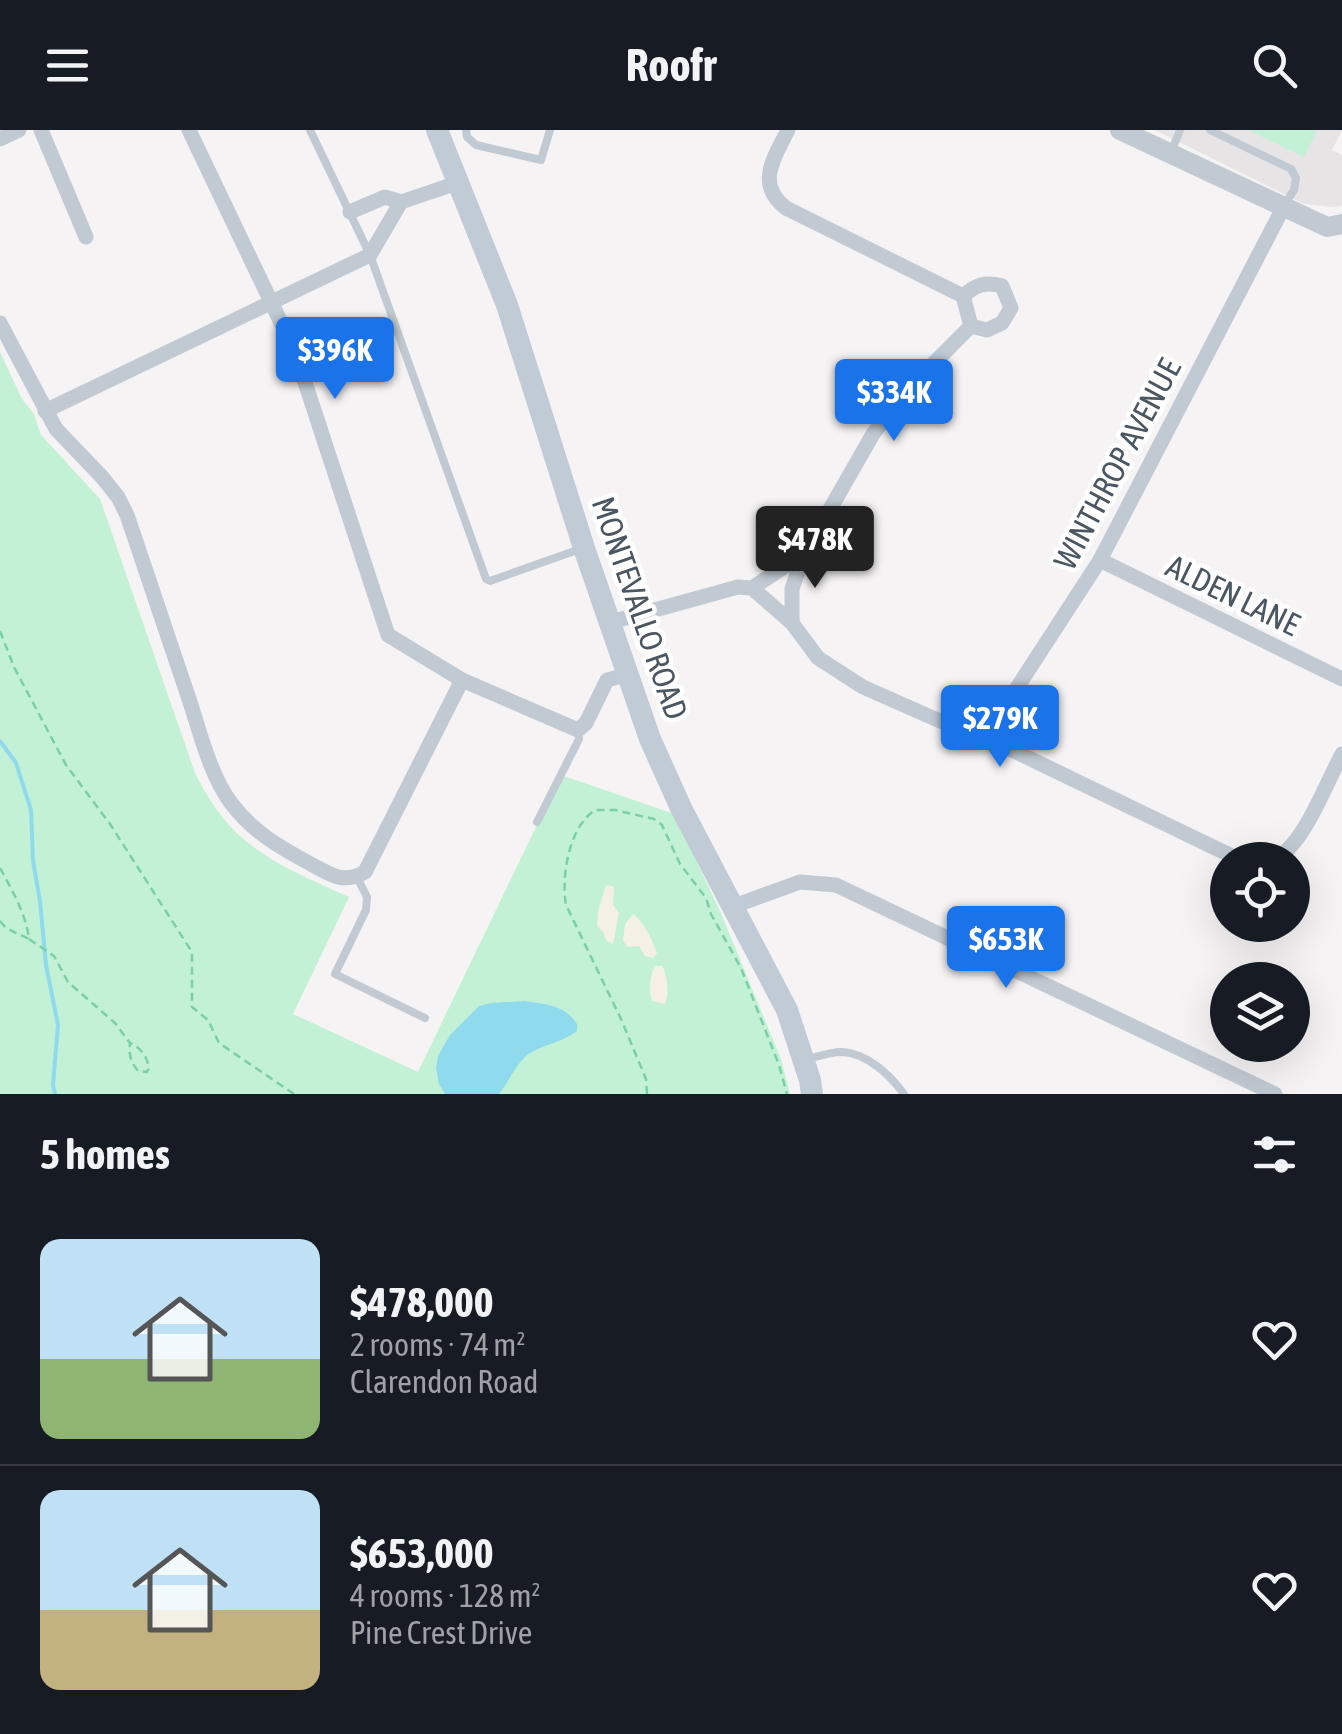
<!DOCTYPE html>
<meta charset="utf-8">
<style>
body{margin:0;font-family:"Asap Condensed",sans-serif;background:#242831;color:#f1f3f6;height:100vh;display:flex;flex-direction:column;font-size:38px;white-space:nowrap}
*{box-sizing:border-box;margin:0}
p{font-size:32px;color:#9ea1a6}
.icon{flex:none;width:55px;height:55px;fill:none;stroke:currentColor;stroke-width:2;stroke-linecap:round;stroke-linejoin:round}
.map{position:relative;height:964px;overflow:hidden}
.details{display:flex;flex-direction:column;background:#171b24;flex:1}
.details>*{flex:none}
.fabs{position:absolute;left:1210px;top:712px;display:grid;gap:20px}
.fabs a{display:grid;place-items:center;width:100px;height:100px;border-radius:50%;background:#171b24;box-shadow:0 10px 40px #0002;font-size:50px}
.price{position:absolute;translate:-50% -85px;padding:0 22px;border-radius:10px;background:#1a73e8;color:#fff;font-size:32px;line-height:65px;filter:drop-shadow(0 2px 5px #0008)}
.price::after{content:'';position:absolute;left:50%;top:60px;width:30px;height:22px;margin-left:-15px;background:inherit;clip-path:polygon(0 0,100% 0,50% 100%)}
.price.on{background:#222;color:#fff}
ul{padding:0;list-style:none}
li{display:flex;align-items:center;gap:30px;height:250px;padding:0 40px}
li+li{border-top:2px solid #363941}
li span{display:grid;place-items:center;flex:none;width:280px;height:200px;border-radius:20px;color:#555}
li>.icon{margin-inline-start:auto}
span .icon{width:120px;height:120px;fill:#fffc;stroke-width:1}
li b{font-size:42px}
h2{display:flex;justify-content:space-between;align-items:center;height:120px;padding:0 40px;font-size:42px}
header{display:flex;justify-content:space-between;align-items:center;height:130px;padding:0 40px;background:#171b24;font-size:45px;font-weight:700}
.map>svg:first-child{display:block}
</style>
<header><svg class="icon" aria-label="menu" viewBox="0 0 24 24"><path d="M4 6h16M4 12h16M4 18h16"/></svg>Roofr<svg class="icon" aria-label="search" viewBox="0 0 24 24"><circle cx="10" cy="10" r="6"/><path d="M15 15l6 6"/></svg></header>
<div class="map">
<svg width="1342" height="964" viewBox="0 0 1342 964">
<rect width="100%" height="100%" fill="#f5f3f3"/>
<path fill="#e6e4e5" d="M1155,0H1342L1332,20L1342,25V76L1333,77L1304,74Z"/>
<g fill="#c3f1d5">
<path d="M1248,0H1317L1304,27Z"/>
<path d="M0,222L22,269L34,284L41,305L100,369L195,643C201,655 207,666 215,677C247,725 299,744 349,767L293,884L418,942L561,645L674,684L720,781L781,929L790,964H0Z"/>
</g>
<g fill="#f5f0e5">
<path d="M606,755L614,757L613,775L619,783L613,814L606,810L603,802L597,796L598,781Z"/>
<path d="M633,784C643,791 653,811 657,823L653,828L645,826L639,816L627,817L623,810L625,794Z"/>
<path d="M656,836H662C668,845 669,865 665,874L652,871C649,863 649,842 656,836Z"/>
</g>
<path fill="#90daee" d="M524,871C546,874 565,875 577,894V901C563,912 545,914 530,923C517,931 509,952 499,964H445L439,954L436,938L438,926L450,905L479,876L491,873Z"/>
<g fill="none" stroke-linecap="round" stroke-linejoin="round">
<path stroke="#90daee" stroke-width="4" d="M0,611L16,633L31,680L33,731L40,771L46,835L58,895L53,955L55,964"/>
<g stroke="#7ad0a6" stroke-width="2.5" stroke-dasharray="8 5" stroke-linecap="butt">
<path d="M0,501L14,537L66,635L110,694L192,822V877L208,890L219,913L294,964"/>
<path d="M0,738C12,760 26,784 29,809L6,798L0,791"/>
<path d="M29,809L54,826L68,852L115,893L130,913C129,925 130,931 138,941L147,942L149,938C147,926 141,918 130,913"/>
<path d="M647,964L646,949L621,889L566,775C561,746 569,697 595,680H615L654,689L662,695L680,734L706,768L711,784L741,838L779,935L787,964"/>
</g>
<g stroke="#c1cad2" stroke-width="8">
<path d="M310,0L370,125L486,449L490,451L583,418"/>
<path d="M466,0L467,7L476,15L541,30L550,0"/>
<path d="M1210,0L1291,39L1296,48L1294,60L1285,74"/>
<path d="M1172,20L1180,0"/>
<path d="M537,692L579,609L578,602"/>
<path d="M357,747L367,767L366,780L335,844L425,888"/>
<path d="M808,929C819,926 831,922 842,922C867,923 890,945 904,964"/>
</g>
<g stroke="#c1cad2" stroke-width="15">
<path d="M41,0L86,107"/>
<path d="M189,0L295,222L388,505L462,550L578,600L586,593L607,550L626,545"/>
<path d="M788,0C774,28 755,54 786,78L963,166L971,196"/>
<path d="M0,9L19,0"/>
<path d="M350,82L385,67L401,72"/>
<path d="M963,166C976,155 985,151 1002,156L1011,178L1002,193L987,200L971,196"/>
<path d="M0,193L56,299L102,347L118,367L127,385C147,445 168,506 188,566C200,601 209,643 231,673C252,701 279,717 309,733C330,744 342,755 365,742L462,550"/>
<path d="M45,281L370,125L401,72L457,53"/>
<path d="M1100,430L1342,549"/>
<path d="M752,458L805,423L873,304L903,264L971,196"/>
<path d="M611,492L738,457L752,458L792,493L818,528L863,557L958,599L985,607L1236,728L1247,730"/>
<path d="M792,493V459L804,424"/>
<path d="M985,607L1100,430L1283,78"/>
<path d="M1273,730C1303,718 1326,653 1342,624"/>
<path d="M734,776L800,752L836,755L1275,964"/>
</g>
<path stroke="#c1cad2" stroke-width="20" d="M1120,0L1327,97L1342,94"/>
<path stroke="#c1cbd6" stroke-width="22" d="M437,0L507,175L584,418L650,609L681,678L787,880L810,950L812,964"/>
</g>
<g text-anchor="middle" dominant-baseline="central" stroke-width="9" stroke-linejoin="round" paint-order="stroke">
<g font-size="32" fill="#4a5661" stroke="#fff">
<text transform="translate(1117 334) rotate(-62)">WINTHROP AVENUE</text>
<text transform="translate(1233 465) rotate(26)">ALDEN LANE</text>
<text transform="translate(640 478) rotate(71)">MONTEVALLO ROAD</text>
</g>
</g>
</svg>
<div class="fabs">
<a><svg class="icon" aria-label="locate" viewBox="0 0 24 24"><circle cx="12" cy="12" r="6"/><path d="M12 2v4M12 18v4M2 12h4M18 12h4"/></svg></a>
<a><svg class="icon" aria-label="layers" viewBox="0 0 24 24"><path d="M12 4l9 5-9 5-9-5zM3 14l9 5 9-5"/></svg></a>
</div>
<b class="price" style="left:335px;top:272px">$396K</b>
<b class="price" style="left:894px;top:314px">$334K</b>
<b class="price on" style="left:815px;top:461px">$478K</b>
<b class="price" style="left:1000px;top:640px">$279K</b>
<b class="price" style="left:1006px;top:861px">$653K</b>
</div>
<section class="details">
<h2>5 homes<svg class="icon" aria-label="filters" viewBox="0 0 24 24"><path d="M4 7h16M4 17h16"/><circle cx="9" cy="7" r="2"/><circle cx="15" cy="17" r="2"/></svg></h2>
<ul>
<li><span style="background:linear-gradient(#bfe0f5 60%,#8fb573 0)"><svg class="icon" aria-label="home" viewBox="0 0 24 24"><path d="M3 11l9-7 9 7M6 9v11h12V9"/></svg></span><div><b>$478,000</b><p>2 rooms · 74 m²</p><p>Clarendon Road</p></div><svg class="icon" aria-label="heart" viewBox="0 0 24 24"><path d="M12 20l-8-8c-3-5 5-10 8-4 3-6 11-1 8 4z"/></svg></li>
<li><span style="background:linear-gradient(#bfe0f5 60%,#c2b280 0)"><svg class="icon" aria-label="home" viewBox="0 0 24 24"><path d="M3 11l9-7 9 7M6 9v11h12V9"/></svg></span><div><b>$653,000</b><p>4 rooms · 128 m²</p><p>Pine Crest Drive</p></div><svg class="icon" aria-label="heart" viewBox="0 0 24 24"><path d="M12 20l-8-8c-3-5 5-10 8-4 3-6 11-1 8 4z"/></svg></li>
</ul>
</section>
